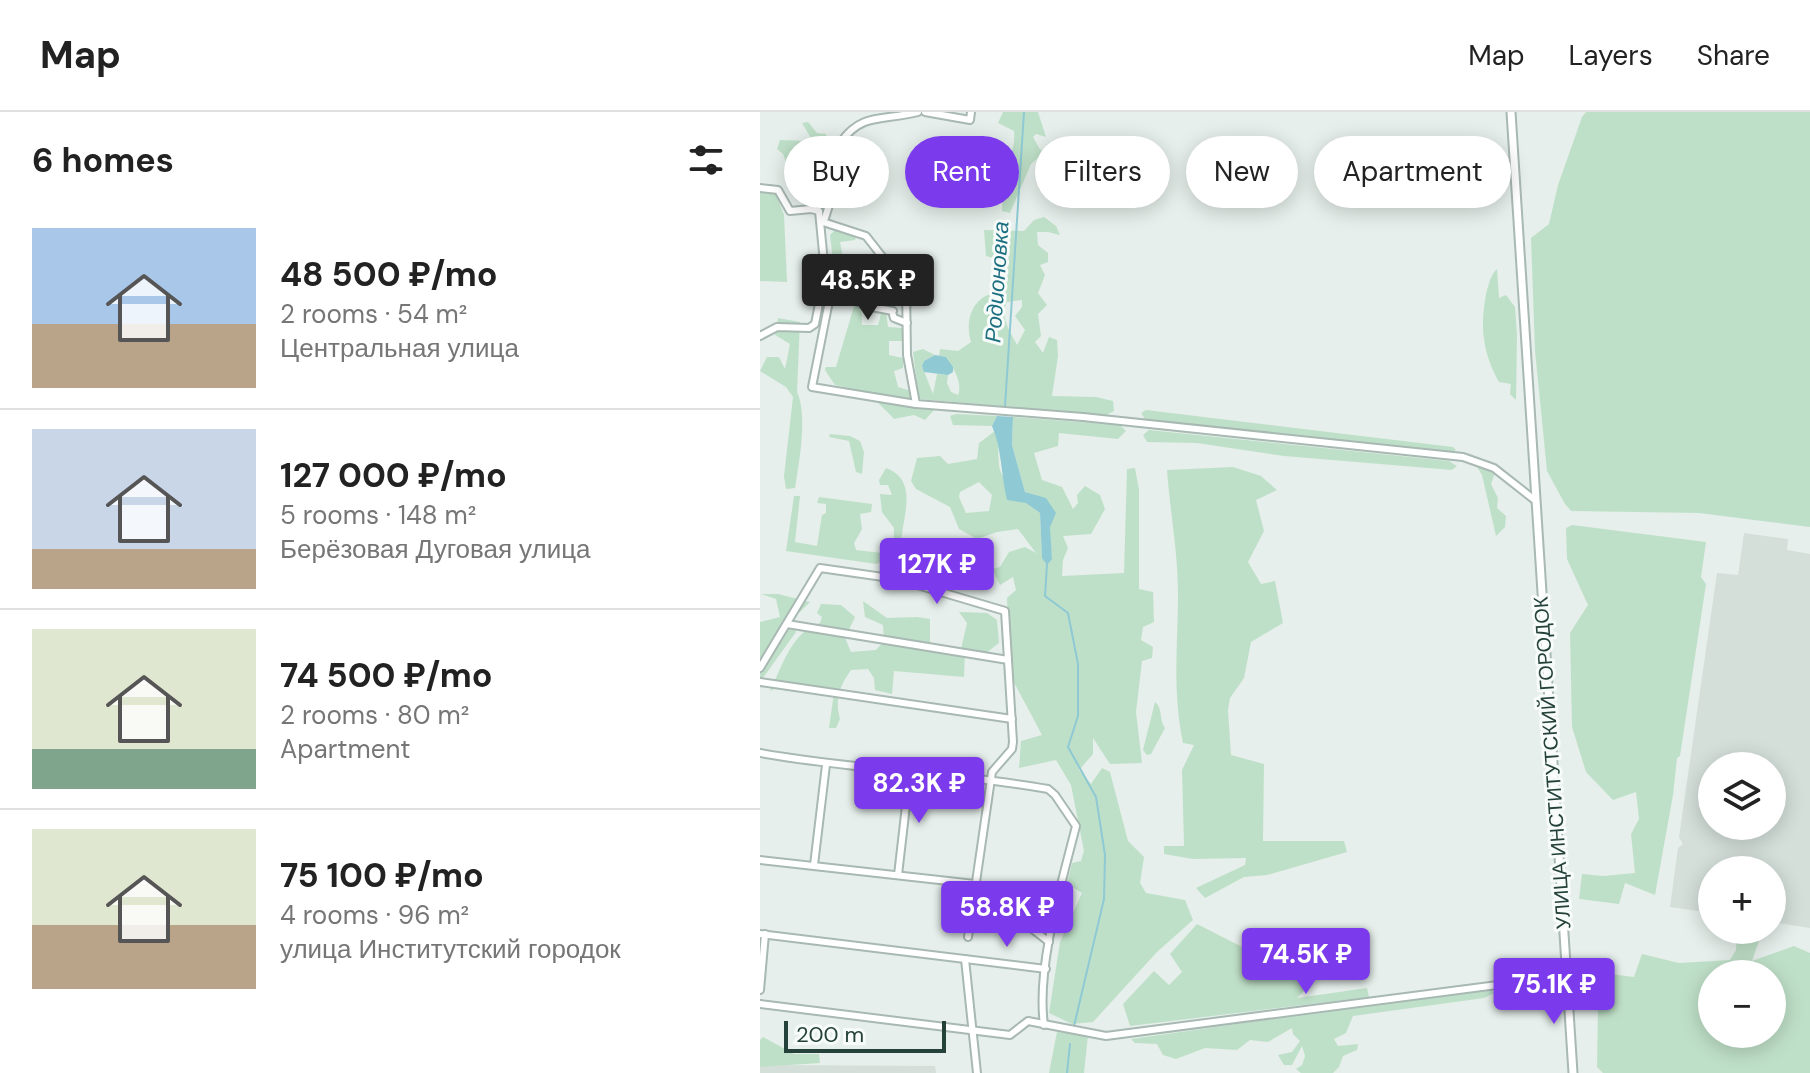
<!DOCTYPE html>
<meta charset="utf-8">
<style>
body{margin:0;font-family:"DM Sans",sans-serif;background:#f6f6f6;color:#222;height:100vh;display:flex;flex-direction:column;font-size:30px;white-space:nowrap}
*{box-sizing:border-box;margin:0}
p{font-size:26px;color:#767676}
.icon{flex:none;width:44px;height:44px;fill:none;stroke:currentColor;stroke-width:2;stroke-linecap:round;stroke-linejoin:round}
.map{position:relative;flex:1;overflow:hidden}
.details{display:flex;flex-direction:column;background:#fff;width:760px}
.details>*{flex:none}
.guide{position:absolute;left:24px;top:24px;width:760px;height:72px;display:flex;gap:16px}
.tools{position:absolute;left:938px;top:640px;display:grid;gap:16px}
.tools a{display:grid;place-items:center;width:88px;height:88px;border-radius:50%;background:#fff;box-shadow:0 4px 20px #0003;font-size:40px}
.scale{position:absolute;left:24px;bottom:20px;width:162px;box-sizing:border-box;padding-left:8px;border:4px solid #24423a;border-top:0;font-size:22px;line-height:28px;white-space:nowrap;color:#24423a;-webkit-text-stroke:6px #f7fbf9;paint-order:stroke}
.price{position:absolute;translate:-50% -68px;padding:0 18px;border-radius:8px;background:#7c3aed;color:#fff;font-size:26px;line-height:52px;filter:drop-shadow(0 2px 4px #0008)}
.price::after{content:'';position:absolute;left:50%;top:48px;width:24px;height:18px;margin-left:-12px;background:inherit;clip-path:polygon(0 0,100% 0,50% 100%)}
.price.active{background:#222;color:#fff}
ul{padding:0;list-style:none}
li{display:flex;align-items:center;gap:24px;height:200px;padding:0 32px}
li+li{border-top:2px solid #e0e0e0}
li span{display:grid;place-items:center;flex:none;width:224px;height:160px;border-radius:0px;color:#555}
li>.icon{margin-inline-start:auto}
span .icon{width:96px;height:96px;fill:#fffc;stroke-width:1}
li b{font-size:34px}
h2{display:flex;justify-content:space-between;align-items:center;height:96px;padding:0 32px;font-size:34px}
.tag{padding:0 28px;border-radius:36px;background:#fff;box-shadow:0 4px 20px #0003;font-size:28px;line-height:72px}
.tag.active{background:#7c3aed;color:#fff}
header{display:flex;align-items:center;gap:48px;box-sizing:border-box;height:112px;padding:0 40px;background:#fff;border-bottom:2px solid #e0e0e0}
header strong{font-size:38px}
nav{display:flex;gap:44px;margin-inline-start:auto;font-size:28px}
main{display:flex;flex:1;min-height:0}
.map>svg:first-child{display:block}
</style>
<header>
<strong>Map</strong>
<nav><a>Map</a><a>Layers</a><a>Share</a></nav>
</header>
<main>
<section class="details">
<h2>6 homes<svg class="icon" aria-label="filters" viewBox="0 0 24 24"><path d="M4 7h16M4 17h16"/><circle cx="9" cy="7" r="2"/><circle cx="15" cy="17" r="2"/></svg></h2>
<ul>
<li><span style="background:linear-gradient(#a9c7e8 60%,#b9a48a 0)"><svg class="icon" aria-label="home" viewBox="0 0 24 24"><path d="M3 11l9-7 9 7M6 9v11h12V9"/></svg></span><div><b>48 500 ₽/mo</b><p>2 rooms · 54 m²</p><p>Центральная улица</p></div></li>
<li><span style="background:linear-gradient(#c9d6e8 75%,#b9a48a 0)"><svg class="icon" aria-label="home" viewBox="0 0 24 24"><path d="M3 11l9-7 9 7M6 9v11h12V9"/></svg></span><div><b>127 000 ₽/mo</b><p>5 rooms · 148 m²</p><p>Берёзовая Дуговая улица</p></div></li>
<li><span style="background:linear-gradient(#dfe7d0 75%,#7fa58c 0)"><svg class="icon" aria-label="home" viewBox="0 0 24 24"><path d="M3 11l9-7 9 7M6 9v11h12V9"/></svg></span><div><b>74 500 ₽/mo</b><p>2 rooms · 80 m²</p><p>Apartment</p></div></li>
<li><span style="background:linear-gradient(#dfe7d0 60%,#b9a48a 0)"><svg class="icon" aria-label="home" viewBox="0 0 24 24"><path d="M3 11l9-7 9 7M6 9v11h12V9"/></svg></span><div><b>75 100 ₽/mo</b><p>4 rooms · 96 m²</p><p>улица Институтский городок</p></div></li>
</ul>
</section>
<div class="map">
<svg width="1050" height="961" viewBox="0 0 1050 961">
<rect width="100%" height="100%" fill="#e6efeb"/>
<g fill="#d4dfda" fill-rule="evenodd">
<path d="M984,421L1028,427L1027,438L1050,442V816L1012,810V758H952V801L910,795L918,736L923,732L919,725L957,461L978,463ZM1012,654V714H952V654Z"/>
<path d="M0,953L175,954L176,961H0Z"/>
</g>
<g fill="#bfe0c8" fill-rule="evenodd">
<path d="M243,0H278L286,25L276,22L273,25L279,36L294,50L290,54L277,47L271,52L250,101L242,99C243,86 243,72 246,58C249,42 256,37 254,19L238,11Z"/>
<path d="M826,0H1050V415L939,401L811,399L805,392L787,359L775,239L771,126L789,112L798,73L822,5Z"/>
<path d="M48,10L57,21L66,22L68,29L40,34L29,58L23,42L17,37L20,28L44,29L51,26L42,11Z"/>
<path d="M12,72L24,103L27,170L0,169V73Z"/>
<path d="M284,105L296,114L300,123L288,120H277L278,133L288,141V150L280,153L285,163L278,181L287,193L278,202L281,224L275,230L283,241L289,225L297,228L298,244L292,284L336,285L353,289L354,299L346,303L159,287L153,240L163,237L175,243L164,249L162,254L173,282L177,262L188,263L187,271L191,280L198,283C203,271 193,255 186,245L179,244L180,237L198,239L211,230C205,210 211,187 233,181L236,170L240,168L239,158L234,154L233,146L226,144L224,118L264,119L274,108ZM262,188V195L255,204L265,218L257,233C250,219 239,204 247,190Z"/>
<path d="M75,118L96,125L95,128L80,130L84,151L81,157L74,155L70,123Z"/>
<path d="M737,157L739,186L746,183L755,195L757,223L756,288L750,282L751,272L739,270C732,258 725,240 724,226C721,210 725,167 737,157Z"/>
<path d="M101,190L102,213H118L122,198L126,199L128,215L142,216L143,229H129V243L143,246V256L134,259L138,275L151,279L155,294L175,297L165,308L154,303L134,307C126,297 117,293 112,281L75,273L65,258L66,255H76L95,191Z"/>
<path d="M18,206L40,210L37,280C48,303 39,351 35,376L26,377L24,364L33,285L26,275L0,259L7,245H19L25,257L30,232L15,223Z"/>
<path d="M386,298L693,335L696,338L689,342L385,307L381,301Z"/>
<path d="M196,302L237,304L232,314L193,313L190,304Z"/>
<path d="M253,305L360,313L366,319L358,327L299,321L298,334L274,341L282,368L302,375L313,397L318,391L317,383L325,374L340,383L345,397L331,422L303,424L308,436L303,448L302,464L364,461L367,357L375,356L379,378V477L393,480L394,510L383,515L381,528L393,535L392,546L382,549L376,600L382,651L350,652L333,626V642L319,658L331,672L342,656L350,660L368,729L384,745L380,771L386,781L425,788L433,808L397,840L333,910L312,912L289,901L300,830L322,781L307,772L312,751L321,749L324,739L311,673L296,648L259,656L261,629L282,623L251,565L247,486L256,478L253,465L240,473L232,457L240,455L249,440L265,435L276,441L258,417L237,420L217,427L199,417L190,395L156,377L151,369L157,346L180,344L188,352L217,347L219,331L235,319C240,332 237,345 240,358C244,372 268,393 280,401L282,446L292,447L286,387L265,380L252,333ZM219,370L232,383L229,399L206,401L199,385L200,380Z"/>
<path d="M389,318L689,349L697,354L692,358L524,344L437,331L387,330L383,323Z"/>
<path d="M70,322L90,324L100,329L104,340L102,362L96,360L89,329L69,325Z"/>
<path d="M721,353L735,361L731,372L738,386L737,396L746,404L745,415L736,424L722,363L717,355Z"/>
<path d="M473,355L501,364L517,378L496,388L504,419L488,450L501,472L515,469L523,511L491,530L484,566L470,586L468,598L471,643L504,652L503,729H584L587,740L507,763L484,765L445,786L436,776L485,753L486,746L433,747L404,742V734H424L422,658L434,633L423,631C412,576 418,536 418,482C418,440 410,400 407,358Z"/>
<path d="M126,356C168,372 130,423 145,450L140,452L133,449L134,416L122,400L120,382L132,383L128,373H120L119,368Z"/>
<path d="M34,384H40L35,430L57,434L62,403L66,401V392L57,391L59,385L112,392L111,400L100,402L102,417L94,431L96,438L122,441L123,449L116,452L26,439Z"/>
<path d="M812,413L946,430L941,465L946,472L920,644L917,646L913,683L895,783L865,771L859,792L819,787L822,762L843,764L875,761L871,722L879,707L876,680L853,688L826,660L812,615L810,521L828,493L807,447L806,416Z"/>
<path d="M1,482H18L50,490L40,500L29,506L36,520L0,570V510L20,505L16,487Z"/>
<path d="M103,489L127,506L157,505L170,507V533L201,537L207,511L199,500L227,501L237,508L239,531L226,541H205L204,565L134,559L132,582L115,578L114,566L108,557L91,558C79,575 75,587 80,607L76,616H69L74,581L20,574L10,579C22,555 32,519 60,511L62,505L57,501L61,492L81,493L95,505L85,526L91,540L116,538L124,529L123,513L105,505Z"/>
<path d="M395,590C403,596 399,608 405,616L391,642L387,643L383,638Z"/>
<path d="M437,812L494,841L505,836L518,843L546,821L558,831L567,832L587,822L607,830L582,861C560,841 552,841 525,850L522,860L543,851H553L556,867L537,886L607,876L609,885L370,914L363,892L394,859L409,873L422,860L410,842Z"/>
<path d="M977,818H993L1001,823L992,849L1034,834L1050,841V961H843L837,955L838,893L842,861L874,865L882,842L919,851L970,848L976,838ZM952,862H1012V922H952Z"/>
<path d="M730,876L734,881L724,886L593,904L586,921L574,927L578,934L598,932L597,938L583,944L579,955L573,961H541L536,957L542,953L545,944L542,934L532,953H524L518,943L532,940L540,929L533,922L532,916L508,930L490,928L477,938L445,936L416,947L403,943L397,932L375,931L371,927Z"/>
<path d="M297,920L328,923L324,961H289Z"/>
<path d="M3,925L34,942H59L60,951L0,955V928Z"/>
</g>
<g fill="#8ec9d4">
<path d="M175,243L186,245L193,255V260L188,263L164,260L162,254L164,249Z"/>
<path d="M237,304L253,305L252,333L265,380L286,386L296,401L290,415L292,447L287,453L282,446L280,401L266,391L247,388C241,363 242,337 232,314Z"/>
</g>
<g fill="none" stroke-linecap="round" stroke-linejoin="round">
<g stroke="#8ec9d4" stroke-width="2">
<path d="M245,294L264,0"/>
<path d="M287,452L285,484L308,501L318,552V604L308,635L336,685L345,743L344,787L314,914"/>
<path d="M307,961L310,932"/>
</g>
<defs>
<g id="minor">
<path d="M165,0L210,8L211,0"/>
<path d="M0,76L18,78L30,99L51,97L59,99L65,161L55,212L49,216L17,215L0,224"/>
<path d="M60,109L106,124L146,175L147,243L156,292L323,305L703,345L734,356L776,389"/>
<path d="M60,109L65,106L84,45L81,30C102,0 124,9 158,0"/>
<path d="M65,161L72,174L52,275L156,292"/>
<path d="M94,188L106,194L133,199"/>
<path d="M133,203L134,206L147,211"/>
<path d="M27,512L248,548"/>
<path d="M0,556L60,456L137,467L245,499L253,630L252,637L232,660L208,825"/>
<path d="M0,570L252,607"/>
<path d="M0,641C95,658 192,660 288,677L295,683L316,714C302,770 276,855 284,913"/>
<path d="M0,748L215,772L289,830"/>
<path d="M54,753L66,653"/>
<path d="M138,763L150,659"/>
<path d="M0,822L286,857"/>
<path d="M205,847L217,961"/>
<path d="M0,878L5,822"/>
<path d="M0,892L250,923L268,909L346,924L806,864"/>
</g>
<path id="tertiary" d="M751,0L813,961"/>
</defs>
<use href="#minor" stroke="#a8b8b2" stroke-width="10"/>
<use href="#tertiary" stroke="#a8b8b2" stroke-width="11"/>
<use href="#minor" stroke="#fff" stroke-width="6"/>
<use href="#tertiary" stroke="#fff" stroke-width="7"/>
</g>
<g text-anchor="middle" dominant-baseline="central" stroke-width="6" stroke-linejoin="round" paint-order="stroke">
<g font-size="20" fill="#24423a" stroke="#f7fbf9">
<text transform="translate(792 651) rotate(-94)">УЛИЦА ИНСТИТУТСКИЙ ГОРОДОК</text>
</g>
<g font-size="22" font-style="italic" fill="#1c6f80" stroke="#f7fbf9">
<text transform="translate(237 170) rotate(-86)">Родионовка</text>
</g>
</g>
</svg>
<div class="tools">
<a><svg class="icon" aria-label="layers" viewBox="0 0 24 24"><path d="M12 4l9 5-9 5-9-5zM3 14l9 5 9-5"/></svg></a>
<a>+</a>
<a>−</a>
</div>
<div class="scale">200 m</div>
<b class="price active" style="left:108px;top:210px">48.5K ₽</b>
<b class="price" style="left:177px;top:494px">127K ₽</b>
<b class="price" style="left:159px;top:713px">82.3K ₽</b>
<b class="price" style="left:247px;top:837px">58.8K ₽</b>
<b class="price" style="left:546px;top:884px">74.5K ₽</b>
<b class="price" style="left:794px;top:914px">75.1K ₽</b>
<div class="guide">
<a class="tag">Buy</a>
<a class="tag active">Rent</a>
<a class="tag">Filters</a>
<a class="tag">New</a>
<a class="tag">Apartment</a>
</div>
</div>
</main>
